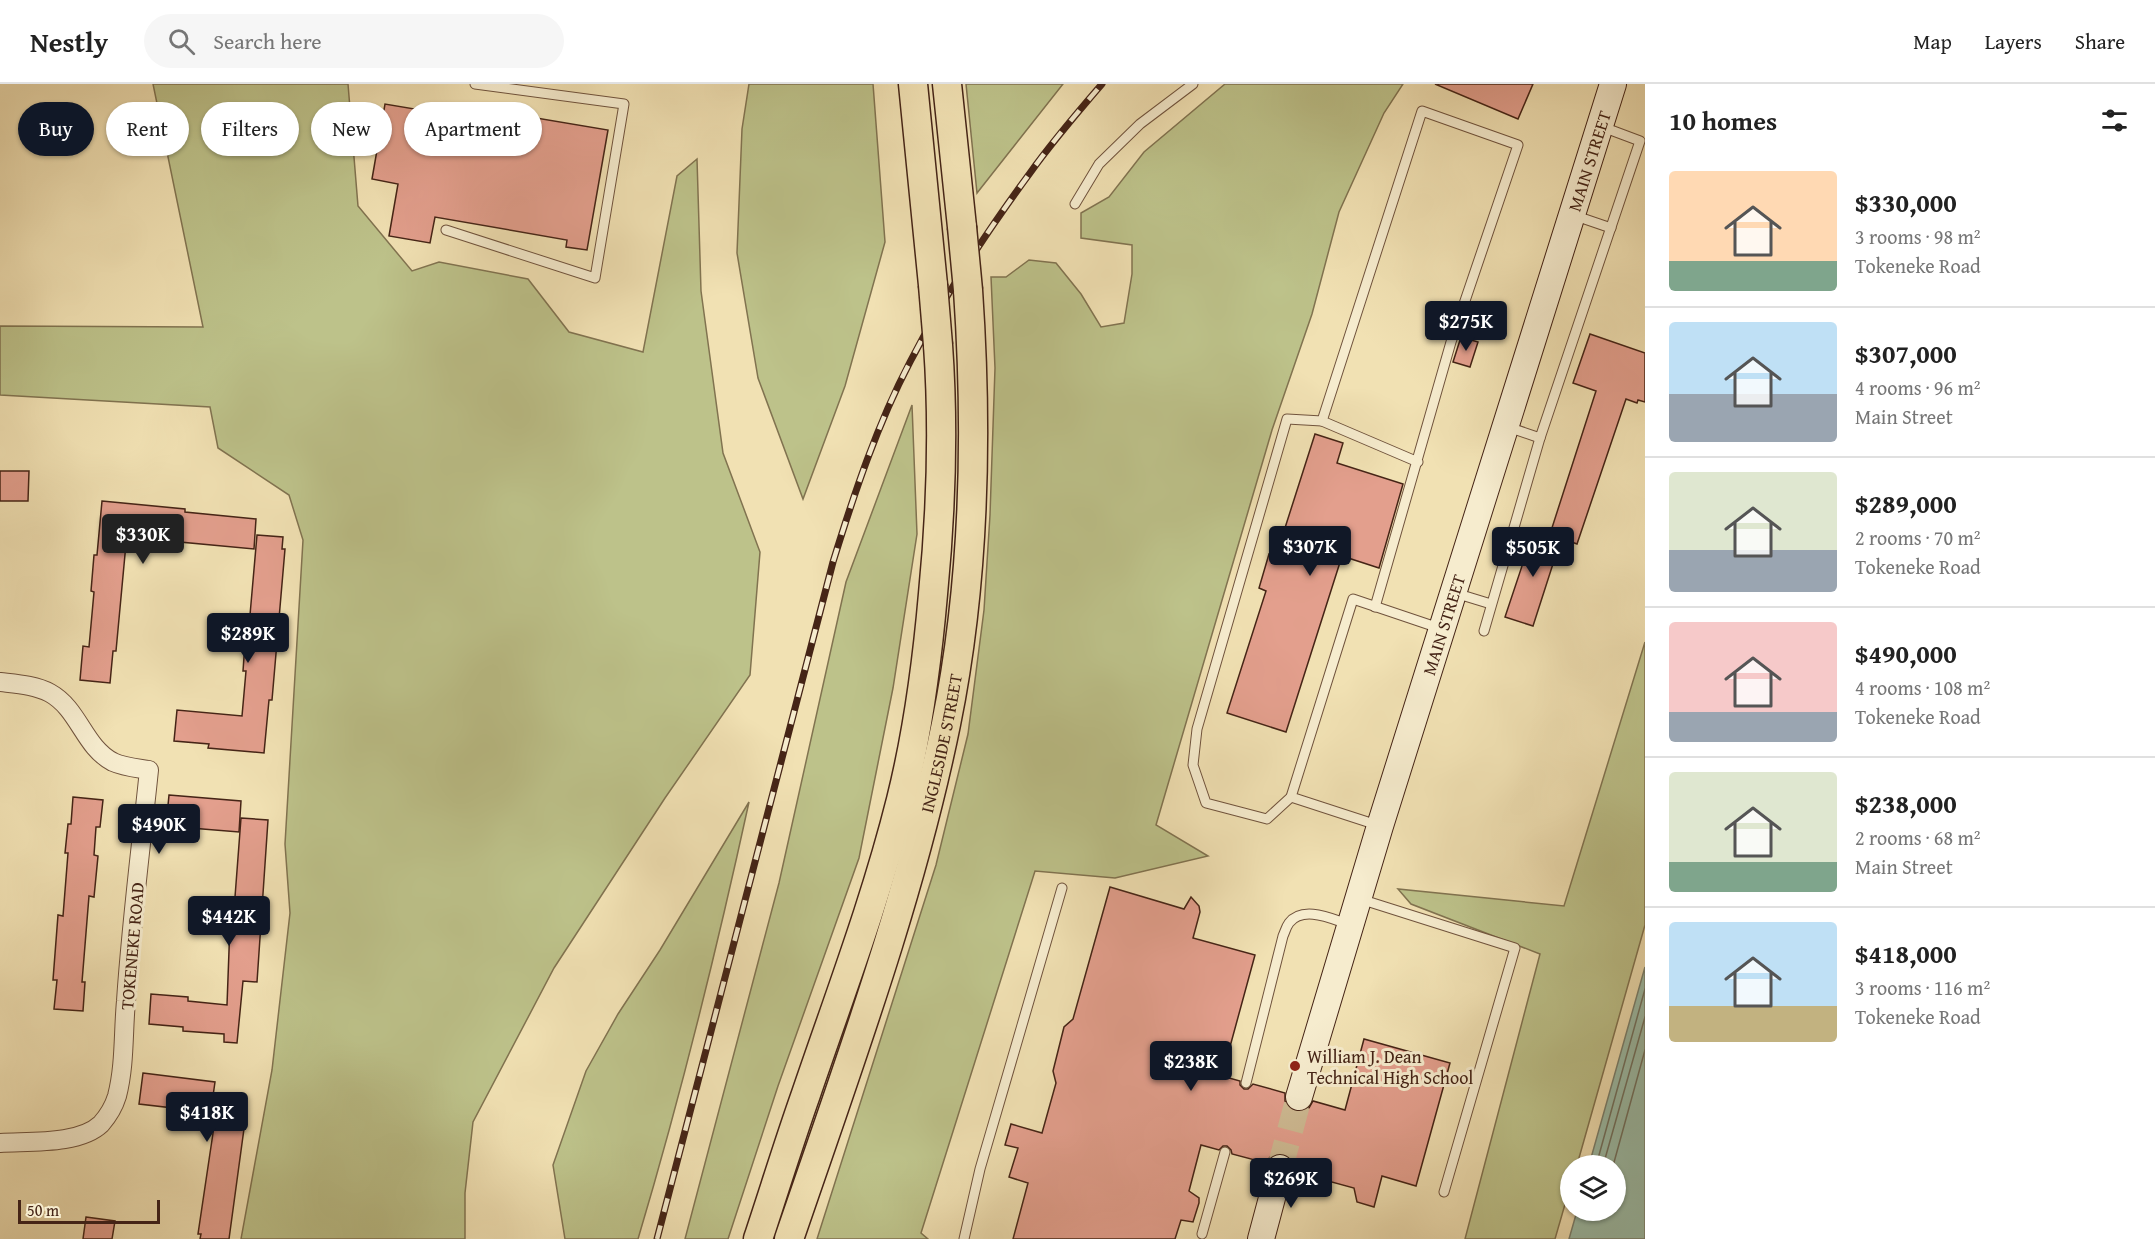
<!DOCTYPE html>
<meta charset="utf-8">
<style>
body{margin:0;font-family:"Gentium Book Plus",serif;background:#f6f6f6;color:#222;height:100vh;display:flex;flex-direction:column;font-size:22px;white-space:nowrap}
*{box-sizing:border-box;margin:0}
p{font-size:20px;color:#767676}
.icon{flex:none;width:33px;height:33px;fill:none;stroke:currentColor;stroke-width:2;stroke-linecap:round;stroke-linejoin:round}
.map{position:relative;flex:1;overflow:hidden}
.panel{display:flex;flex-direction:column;background:#fff;width:510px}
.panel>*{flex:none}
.top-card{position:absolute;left:18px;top:18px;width:570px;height:54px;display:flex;gap:12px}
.controls{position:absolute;left:1560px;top:1071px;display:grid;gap:12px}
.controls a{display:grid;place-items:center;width:66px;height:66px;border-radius:50%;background:#fff;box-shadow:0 2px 4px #0004;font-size:30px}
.scale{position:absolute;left:18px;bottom:15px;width:142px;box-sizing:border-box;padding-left:6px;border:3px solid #452416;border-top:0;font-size:16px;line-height:21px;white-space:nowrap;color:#452416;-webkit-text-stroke:4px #f6ecce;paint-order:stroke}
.price{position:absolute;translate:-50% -51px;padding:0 14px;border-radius:6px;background:#111827;color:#fff;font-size:20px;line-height:39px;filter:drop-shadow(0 2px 3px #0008)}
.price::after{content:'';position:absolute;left:50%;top:36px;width:18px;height:14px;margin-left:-9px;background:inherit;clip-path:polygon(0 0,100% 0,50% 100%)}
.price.active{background:#222;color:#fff}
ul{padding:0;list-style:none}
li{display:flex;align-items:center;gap:18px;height:150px;padding:0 24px}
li+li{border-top:2px solid #e0e0e0}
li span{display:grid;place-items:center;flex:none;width:168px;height:120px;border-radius:6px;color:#555}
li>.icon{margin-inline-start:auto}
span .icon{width:72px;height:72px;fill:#fffc;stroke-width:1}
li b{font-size:26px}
h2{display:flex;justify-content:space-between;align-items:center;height:72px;padding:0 24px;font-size:26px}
.pill{padding:0 21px;border-radius:27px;background:#fff;box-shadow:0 2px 4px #0004;font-size:21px;line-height:54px}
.pill.active{background:#111827;color:#fff}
header{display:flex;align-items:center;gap:36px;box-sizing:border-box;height:84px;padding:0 30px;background:#fff;border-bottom:2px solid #e0e0e0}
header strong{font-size:28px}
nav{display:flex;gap:33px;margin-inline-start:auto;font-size:21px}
.search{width:420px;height:54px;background:#f6f6f6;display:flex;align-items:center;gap:15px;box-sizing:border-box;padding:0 21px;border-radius:33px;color:#767676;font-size:22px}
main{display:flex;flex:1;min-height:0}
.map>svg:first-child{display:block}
</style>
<header>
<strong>Nestly</strong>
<div class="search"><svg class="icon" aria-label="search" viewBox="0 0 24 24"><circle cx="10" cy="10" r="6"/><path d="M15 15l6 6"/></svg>Search here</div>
<nav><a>Map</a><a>Layers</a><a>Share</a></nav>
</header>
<main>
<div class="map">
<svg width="1645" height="1155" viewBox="0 0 1645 1155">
<rect width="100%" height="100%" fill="#f1e1b3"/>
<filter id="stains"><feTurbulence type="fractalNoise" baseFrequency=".00333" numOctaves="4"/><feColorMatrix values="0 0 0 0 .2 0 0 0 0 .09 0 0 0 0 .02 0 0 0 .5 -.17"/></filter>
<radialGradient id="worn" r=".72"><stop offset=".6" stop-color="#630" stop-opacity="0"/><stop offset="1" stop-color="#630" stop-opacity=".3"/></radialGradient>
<g fill="#bdc28a" stroke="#817350" stroke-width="1.5">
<path d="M153,0H348L358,122L412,187L439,178L528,195L569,248L643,268L677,92L697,75L701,207L723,369L760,468L750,591L665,714L554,884L473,1038L465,1109V1155H241L272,986L290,829L285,760L303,456L289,411L218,364L210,323L0,311V242L203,243Z"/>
<path d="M749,0H873L885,158L845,302L803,415L758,294L737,169L742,45Z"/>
<path d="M966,0H1063L977,109Z"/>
<path d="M1225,0H1403L1384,29L1339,128L1312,230L1272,346L1156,741L1208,772L1115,794L1035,787L921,1149L928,1155H817L936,781L968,650L984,526L990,431L995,284L991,193H1006L1029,176L1056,179L1081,210L1101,243L1124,239L1132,190V161L1081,154V129L1109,113L1144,68Z"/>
<path d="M912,321L917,450L893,604L859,774L778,1002L728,1155H685L779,799L846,498Z"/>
<path d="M1645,558V841L1577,1081L1570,1082V1103L1555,1155H1465L1540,870L1411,820L1398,805L1564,822Z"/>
<path d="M749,718C717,865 681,1011 638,1155H565L553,1081L586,987L618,930L660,866Z"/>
</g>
<path fill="#9bbeaa" stroke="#79806f" stroke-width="1.5" d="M1645,883V1155H1569L1577,1127L1616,1126V1082L1589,1081Z"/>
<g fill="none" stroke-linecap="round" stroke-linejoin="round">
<g stroke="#707160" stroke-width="1.5">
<path d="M1596,1082L1645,905"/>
<path d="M1603,1082L1645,933"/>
<path d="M1613,1082L1645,966"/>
</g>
</g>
<g fill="#e39f8d" stroke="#452416" stroke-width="1.5">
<path d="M1435,0H1533L1518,35Z"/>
<path d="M446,19L608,46L587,166L566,163L567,156L435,133L430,159L389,152L398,100L372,95L385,20L444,30Z"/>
<path d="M1590,250L1645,269V318L1638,316L1637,319L1626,315L1577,460L1550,450L1596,307L1573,299Z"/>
<path d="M1461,253L1478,258L1470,283L1453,278Z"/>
<path d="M1315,350L1343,359L1337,379L1403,400L1379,484L1342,472L1286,648L1227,629L1266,507L1259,504L1269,470L1276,472Z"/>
<path d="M0,387H29L28,417H0Z"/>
<path d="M102,417L185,425V428L256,435L254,465L180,458L181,454L127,449L116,567H113L110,599L80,596L83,562L89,563L94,508L91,507L94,471H97Z"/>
<path d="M1534,446L1561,455L1533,542L1505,533Z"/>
<path d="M257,451L283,453L282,465H285L272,616H269L264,669L208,664L209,660L174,657L177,626L242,632L246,587H243L247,531H250Z"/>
<path d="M169,711L241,717L239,748L166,742Z"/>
<path d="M73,713L103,716L100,743H96L94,771L98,772L94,813L89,812L82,898H85L83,927L54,925L57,896H53L58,831L63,832L68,769H65L68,740H71Z"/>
<path d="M241,734L268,736L257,898L243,897L237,959L224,958V950L183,947V943L149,940L151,910L188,913V917L227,921L231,813H235Z"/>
<path d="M1110,803L1184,825L1191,813L1199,822L1200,828L1193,854L1255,871L1222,992L1240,997V1001L1244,1005H1248L1253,1000L1285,1009V1017L1288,1023L1295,1027H1303L1309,1024L1313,1017L1345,1026L1364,955L1450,979L1416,1102L1382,1092L1374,1123L1357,1118L1354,1104L1295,1088L1294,1080L1291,1074L1284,1070H1276L1270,1073L1266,1079L1232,1070L1231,1066L1227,1062H1223L1219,1066L1201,1061L1189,1107L1199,1114V1119L1193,1138L1181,1136L1175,1155H1013L1028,1099L1009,1093L1018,1064L1005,1061L1011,1040L1042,1049L1056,999L1053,987L1064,943L1073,935Z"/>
<path d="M143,989L215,998L213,1012L245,1017L243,1030H246L229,1155H200L201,1150H198L216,1029L139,1020Z"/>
<path d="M86,1133L115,1137L112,1155H83Z"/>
</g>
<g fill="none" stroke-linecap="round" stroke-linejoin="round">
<path stroke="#cfbb94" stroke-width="26" stroke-dasharray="26 13" stroke-linecap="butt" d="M1280,1084L1299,1013"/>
<defs>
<g id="lane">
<path d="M1075,120L1099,80L1140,40L1193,0"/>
<path d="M1573,131L1611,144"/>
<path d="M446,146L595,194L624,20L475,0"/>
<path d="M1508,343L1540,354L1640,57L1600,42"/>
<path d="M1455,509L1491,520"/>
<path d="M1375,523L1451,258L1518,61L1422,27L1322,337L1418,378"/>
<path d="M1484,547L1540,354"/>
<path d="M1291,713L1267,735L1206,719L1193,681L1197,645L1287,335L1322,337"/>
<path d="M1377,741L1291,713L1353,515L1439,544"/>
<path d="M1360,815L1515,864L1444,1108"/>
<path d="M1246,999L1283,852C1285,848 1286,843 1289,839C1303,821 1332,835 1348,840"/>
<path d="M1202,1150L1225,1068"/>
<path d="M964,1155L980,1085L1062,804"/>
</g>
<path id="street" d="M0,598C17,600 35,601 50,609C79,625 84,663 113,678C124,683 137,684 149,686C141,763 131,840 126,917C123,949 125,981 117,1012C114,1022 108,1032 101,1040C79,1061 29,1057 0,1059"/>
<g id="secondary">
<path id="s1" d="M1299,1013L1380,742L1613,0"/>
<path d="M1261,1155L1280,1084"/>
</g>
<g id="primary">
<path d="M913,0L933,201"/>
<path d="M947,0L962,143"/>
<path d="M758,1155C774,1107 789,1058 806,1010C839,913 876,816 901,716C918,648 927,579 933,510C941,428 944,344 938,261"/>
<path id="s2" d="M789,1155C847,985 910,816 946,640C975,498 978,351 968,206"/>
</g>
</defs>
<use href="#lane" stroke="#70533d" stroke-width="11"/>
<use href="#street" stroke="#70533d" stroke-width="20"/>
<use href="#secondary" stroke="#452416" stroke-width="28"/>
<use href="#primary" stroke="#452416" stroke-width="31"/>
<use href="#lane" stroke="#f6ecce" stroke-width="9"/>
<use href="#street" stroke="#f6ecce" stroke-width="18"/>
<use href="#secondary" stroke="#f6ecce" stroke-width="26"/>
<use href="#primary" stroke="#f1e1b3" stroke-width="28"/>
<defs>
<path id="rail" d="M657,1155L833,478C854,410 877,341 910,278C944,212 986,149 1030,89C1052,58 1077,29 1102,0"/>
</defs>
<use href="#rail" stroke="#452416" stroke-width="7"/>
<use href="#rail" stroke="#f6ecce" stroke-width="4.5" stroke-dasharray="14" stroke-linecap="butt"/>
<defs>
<g id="primary-bridge">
<path d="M962,143L968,206"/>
<path d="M933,201L938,261"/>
</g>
</defs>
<use href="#primary-bridge" stroke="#452416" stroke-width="31" stroke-linecap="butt"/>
<use href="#primary-bridge" stroke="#f1e1b3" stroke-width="28"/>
</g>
<circle fill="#8f2418" stroke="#f6ecce" stroke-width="2" cx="1295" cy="982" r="6"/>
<g text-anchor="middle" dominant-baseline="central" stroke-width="6" stroke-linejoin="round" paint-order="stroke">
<g font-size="18" fill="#452416" stroke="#f6ecce">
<text stroke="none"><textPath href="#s1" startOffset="980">MAIN STREET</textPath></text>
<text stroke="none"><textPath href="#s1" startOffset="494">MAIN STREET</textPath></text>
<text stroke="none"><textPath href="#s2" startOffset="519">INGLESIDE STREET</textPath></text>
<text transform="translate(132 862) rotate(-85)">TOKENEKE ROAD</text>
</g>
<g font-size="18" fill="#452416" stroke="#f6ecce" text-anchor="start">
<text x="1307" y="972">William J. Dean<tspan x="1307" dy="21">Technical High School</tspan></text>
</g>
</g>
<rect width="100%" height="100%" filter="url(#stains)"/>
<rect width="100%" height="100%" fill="url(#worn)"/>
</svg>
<div class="controls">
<a><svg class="icon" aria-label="layers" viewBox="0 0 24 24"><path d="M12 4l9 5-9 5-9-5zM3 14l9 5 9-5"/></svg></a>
</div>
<div class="scale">50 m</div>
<b class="price" style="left:1466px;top:268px">$275K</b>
<b class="price active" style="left:143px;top:481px">$330K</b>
<b class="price" style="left:1310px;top:493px">$307K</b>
<b class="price" style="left:1533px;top:494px">$505K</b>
<b class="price" style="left:248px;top:580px">$289K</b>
<b class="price" style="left:159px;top:771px">$490K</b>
<b class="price" style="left:229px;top:863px">$442K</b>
<b class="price" style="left:1191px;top:1008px">$238K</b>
<b class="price" style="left:207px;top:1059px">$418K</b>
<b class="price" style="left:1291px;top:1125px">$269K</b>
<div class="top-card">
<a class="pill active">Buy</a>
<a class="pill">Rent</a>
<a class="pill">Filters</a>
<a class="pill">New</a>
<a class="pill">Apartment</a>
</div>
</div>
<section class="panel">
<h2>10 homes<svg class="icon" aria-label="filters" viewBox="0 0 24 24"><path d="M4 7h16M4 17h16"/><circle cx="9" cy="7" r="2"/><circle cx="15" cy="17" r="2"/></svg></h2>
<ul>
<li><span style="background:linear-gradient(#ffd9b3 75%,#7fa58c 0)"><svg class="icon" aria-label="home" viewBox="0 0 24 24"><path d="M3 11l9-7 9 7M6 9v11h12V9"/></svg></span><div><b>$330,000</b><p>3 rooms · 98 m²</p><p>Tokeneke Road</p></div></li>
<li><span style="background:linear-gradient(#bfe0f5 60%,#9aa5b1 0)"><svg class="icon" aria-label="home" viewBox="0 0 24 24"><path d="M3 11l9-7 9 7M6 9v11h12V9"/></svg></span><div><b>$307,000</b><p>4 rooms · 96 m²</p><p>Main Street</p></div></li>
<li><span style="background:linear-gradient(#dfe7d0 65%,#9aa5b1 0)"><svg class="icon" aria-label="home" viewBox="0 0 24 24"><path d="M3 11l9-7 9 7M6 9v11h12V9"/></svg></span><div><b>$289,000</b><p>2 rooms · 70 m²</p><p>Tokeneke Road</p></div></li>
<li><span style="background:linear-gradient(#f6c9c9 75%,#9aa5b1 0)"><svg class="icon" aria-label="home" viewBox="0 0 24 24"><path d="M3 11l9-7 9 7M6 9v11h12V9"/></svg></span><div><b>$490,000</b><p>4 rooms · 108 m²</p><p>Tokeneke Road</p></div></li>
<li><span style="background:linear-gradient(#dfe7d0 75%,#7fa58c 0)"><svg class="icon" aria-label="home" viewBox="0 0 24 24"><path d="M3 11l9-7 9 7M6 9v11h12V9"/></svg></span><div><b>$238,000</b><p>2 rooms · 68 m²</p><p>Main Street</p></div></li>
<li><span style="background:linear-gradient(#bfe0f5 70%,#c2b280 0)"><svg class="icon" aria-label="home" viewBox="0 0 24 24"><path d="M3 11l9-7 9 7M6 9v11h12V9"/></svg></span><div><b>$418,000</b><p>3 rooms · 116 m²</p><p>Tokeneke Road</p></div></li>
</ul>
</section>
</main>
